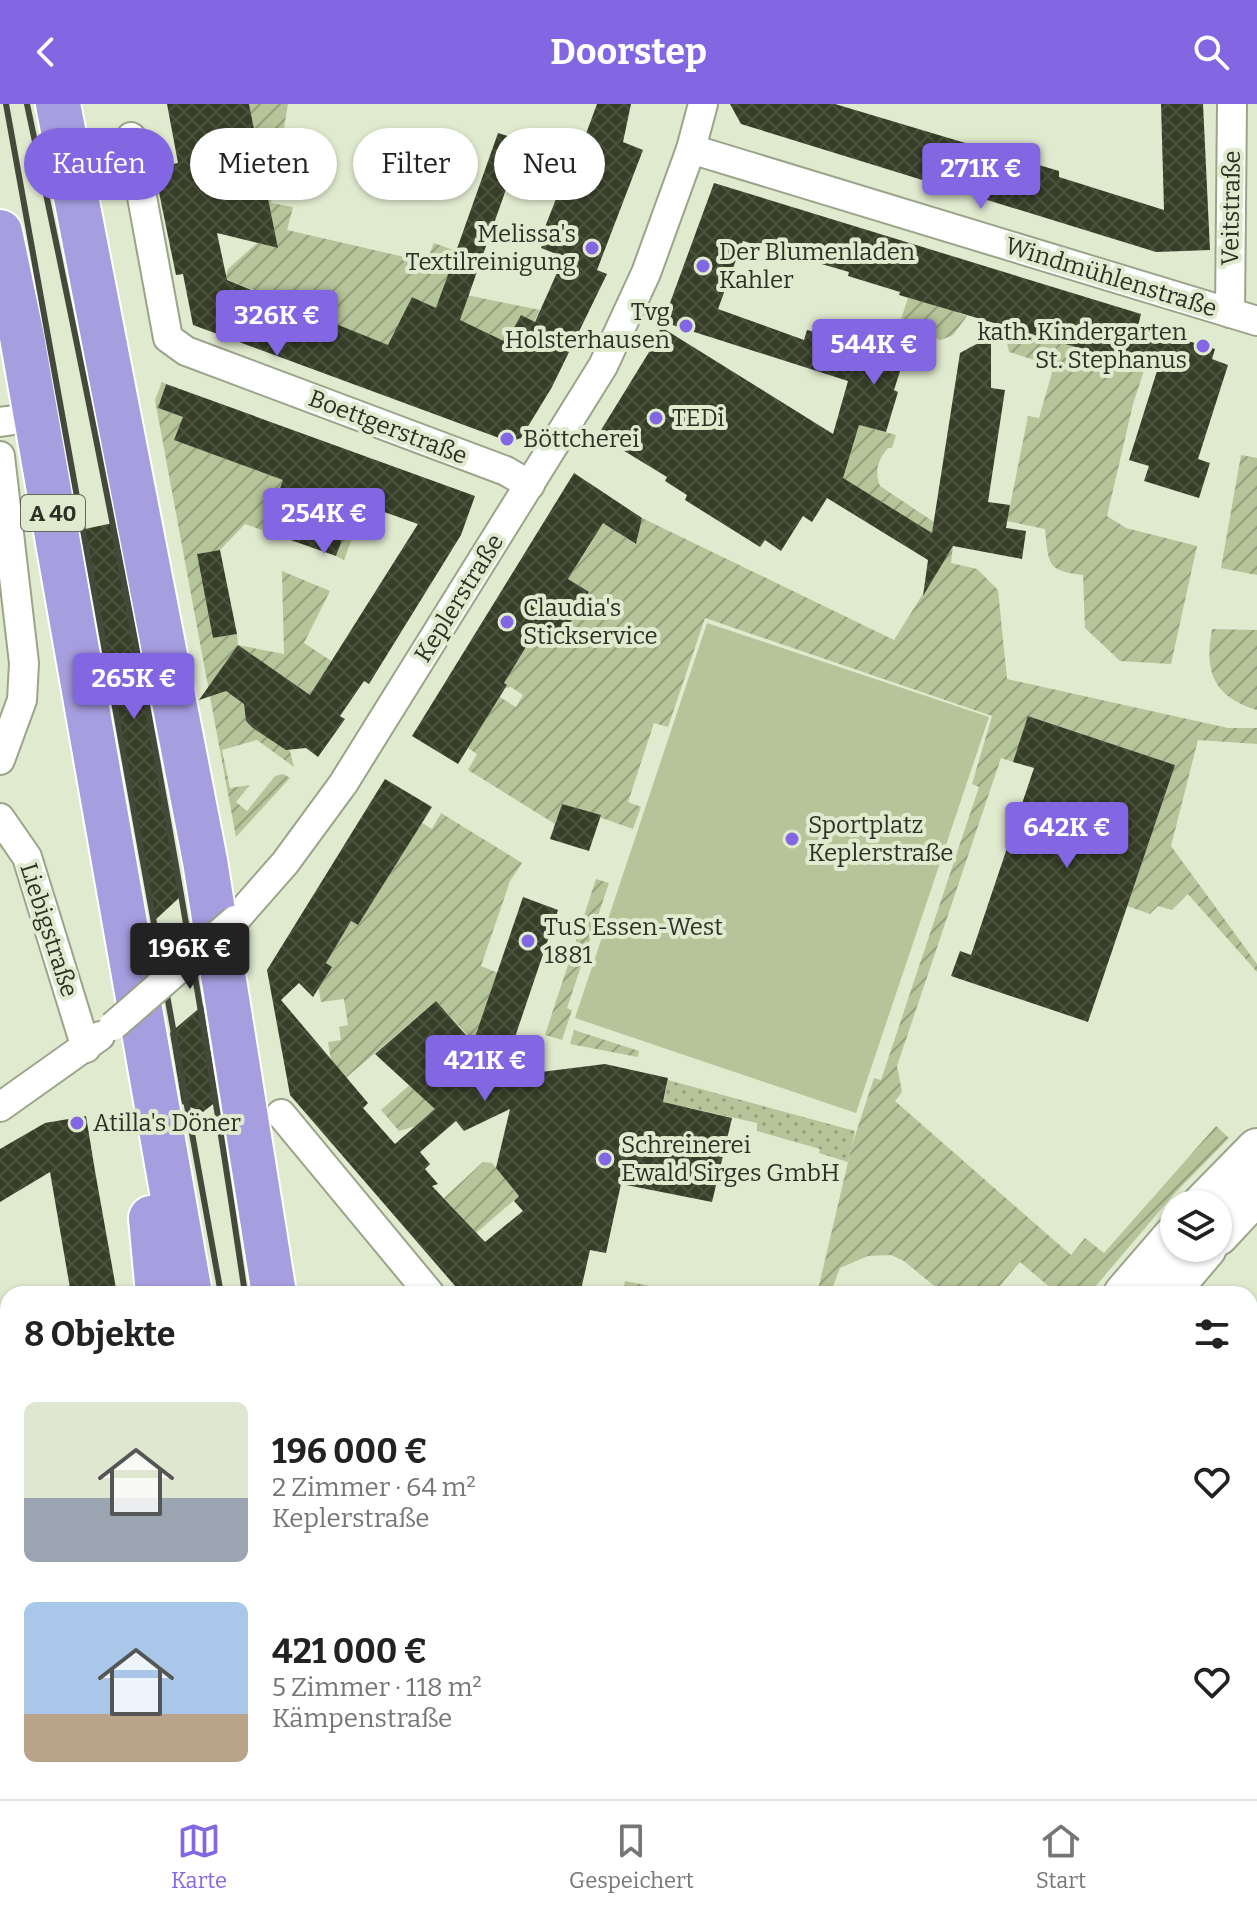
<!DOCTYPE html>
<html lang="de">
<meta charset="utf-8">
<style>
body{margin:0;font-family:Bitter,serif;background:#f2f2f2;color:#222;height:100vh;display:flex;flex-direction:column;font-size:30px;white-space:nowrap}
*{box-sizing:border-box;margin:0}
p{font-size:26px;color:#767676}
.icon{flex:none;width:44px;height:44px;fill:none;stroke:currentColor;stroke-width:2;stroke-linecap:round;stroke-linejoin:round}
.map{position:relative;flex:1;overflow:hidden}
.panel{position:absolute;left:0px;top:1182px;width:1258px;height:514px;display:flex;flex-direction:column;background:#fff;border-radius:24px 24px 0 0;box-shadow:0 2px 6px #0004}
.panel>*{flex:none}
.guide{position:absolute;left:24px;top:24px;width:800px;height:72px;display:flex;gap:16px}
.buttons{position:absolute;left:1160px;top:1086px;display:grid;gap:16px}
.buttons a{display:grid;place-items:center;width:72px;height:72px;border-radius:50%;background:#fff;box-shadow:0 2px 6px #0004;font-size:40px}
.price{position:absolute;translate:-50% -68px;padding:0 18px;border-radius:8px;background:#8266e2;color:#fff;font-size:26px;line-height:52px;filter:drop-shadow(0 2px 4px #0008)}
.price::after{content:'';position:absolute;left:50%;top:48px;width:24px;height:18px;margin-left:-12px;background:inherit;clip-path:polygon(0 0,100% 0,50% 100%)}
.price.current{background:#222;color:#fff}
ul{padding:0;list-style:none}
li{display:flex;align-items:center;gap:24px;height:200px;padding:0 24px}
li span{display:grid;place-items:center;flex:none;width:224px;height:160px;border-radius:12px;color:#555}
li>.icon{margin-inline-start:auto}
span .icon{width:96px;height:96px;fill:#fffc;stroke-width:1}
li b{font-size:34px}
h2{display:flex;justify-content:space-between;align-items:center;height:96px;padding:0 24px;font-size:34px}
.tag{padding:0 28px;border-radius:36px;background:#fff;box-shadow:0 2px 6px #0004;font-size:28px;line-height:72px}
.tag.current{background:#8266e2;color:#fff}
header{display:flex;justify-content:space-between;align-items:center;height:104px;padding:0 24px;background:#8266e2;color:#fff;font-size:36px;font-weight:700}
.dock{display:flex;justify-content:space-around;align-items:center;height:112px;border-top:2px solid #e0e0e0;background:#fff;font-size:22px;color:#767676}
.dock a{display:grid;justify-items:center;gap:4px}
.dock .current{color:#8266e2}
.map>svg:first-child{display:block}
</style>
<header><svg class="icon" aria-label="back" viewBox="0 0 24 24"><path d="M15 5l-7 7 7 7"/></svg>Doorstep<svg class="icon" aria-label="search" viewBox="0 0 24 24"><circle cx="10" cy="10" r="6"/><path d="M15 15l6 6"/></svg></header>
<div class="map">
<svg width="1257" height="1695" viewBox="0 0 1257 1695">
<defs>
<pattern id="grass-dots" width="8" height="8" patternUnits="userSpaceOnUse" patternTransform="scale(2)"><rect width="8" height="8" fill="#b6c499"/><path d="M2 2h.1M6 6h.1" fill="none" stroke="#94a07d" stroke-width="1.8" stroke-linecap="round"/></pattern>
<pattern id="garden-furrows" width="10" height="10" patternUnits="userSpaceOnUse" patternTransform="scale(2)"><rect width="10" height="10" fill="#b6c499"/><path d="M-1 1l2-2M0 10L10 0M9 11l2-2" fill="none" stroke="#94a07d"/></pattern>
<pattern id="building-cross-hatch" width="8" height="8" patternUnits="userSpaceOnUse" patternTransform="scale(2)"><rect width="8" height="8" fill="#373f28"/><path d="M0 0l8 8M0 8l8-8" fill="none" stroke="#4c523e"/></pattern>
</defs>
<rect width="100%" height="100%" fill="#e0eace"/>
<path fill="url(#grass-dots)" d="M668,976L855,1027L848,1058L819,1049L820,1045L757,1027V1019L686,1003L660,1014Z"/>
<g fill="url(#garden-furrows)">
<path d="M249,0H288L271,99L293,103L287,126L426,158L434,139L456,147L442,186L540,206L534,218L521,211L506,238L412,193L404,210L494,283L316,213L318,204L306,199L302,209L293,205L294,201L225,175L228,165L257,139L278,144Z"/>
<path d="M909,191L967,212L953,231L941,236L898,224Z"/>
<path d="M1003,220L1156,230L1133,300L1107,412L1126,424L1197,442L1171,560L1120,557L1085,524L1083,471C1046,467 1049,460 1045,425L1007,417L1028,312L1039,314L1054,262L1009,248Z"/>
<path d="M162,278L166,280L158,304L183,313L175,335L367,395L344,456L336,452L344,430L273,403L265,427L245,420L220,446L197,450L214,534L237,530L238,541L284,550L282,467L330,487L304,539L333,558L310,591L238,541L213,578L247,602L245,606L250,621L290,647L294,663L257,636L222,646L230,684L250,681L236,698L247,707L275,672L283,670L290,674L236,733L155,296Z"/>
<path d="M859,321L896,331L892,344H888C878,356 874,367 880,382L934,418L932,429L842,374Z"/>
<path d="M1241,351L1257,354V471L1221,464Z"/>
<path d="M623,402L617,428L635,440L642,414L894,536L953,442L951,459L977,465L998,486L1007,575L1228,624H1257V640L1198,636L1171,742L1257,860V868L1188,790L1172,806L1158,802L1150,810L1127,802L1174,661L1029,612L1013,658L1001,654L897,962L902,988L895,997L1071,1151L1085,1134L1104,1149L1216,1022L1229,1034L1174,1090L1089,1190H1058L1020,1158L993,1190H944L904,1157L891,1151L868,1152L840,1164L830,1190H817L852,1041L874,974L881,976L979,683L972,680L992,612L705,514L668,623L654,619L628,698L641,703L633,725L562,700L555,720L468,666L477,650L468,644L490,608L493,589L516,603L523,591L511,583L501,585L533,526L557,541L589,489L568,475L593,436L585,431Z"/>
<path d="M1212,525L1257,526V606C1213,593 1204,567 1212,525Z"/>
<path d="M441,709L522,759L510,777L481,862L498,869L474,938L436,897L341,978L333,968L328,938L341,936L339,923L348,921L344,895L321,898L317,876L323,877L332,863L326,859L351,817L358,821L422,719L432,725Z"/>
<path d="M596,775L609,779L567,904L572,906L562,936L545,931Z"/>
<path d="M574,926L639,947L638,953L570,940Z"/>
<path d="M413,978L435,1005L416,1022L399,1027L381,1006Z"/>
<path d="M483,1058L492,1059L519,1092L476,1129L444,1094Z"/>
<path d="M625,1177L690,1190H622Z"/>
<path d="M0,1647L8,1648V1688H157L159,1695L0,1694Z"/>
</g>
<path fill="#b6c499" d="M707,519L989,613L856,1009L575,914Z"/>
<g fill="url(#building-cross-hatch)" fill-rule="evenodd">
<path d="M167,0H249L278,144L217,129L227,176L388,241L412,193L436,204L498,29L523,37L460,216L506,238L521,211L535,218L564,153L541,144L547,129L543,128L573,52L577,54L597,0H631L623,38L643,46L597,166L607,170L552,283L521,334L510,338L193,221L183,170L176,171L154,64L178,59Z"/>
<path d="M730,0H835L1059,67V73L1164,106L1161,0H1203L1210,146L1156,148L741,20Z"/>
<path d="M714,79L1141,210L1138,222L1215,245L1212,255L1228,261L1198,355L1210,359L1199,394L1144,377L1149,362L1129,356L1157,267L899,191L900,188L848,172L849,168L743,137L718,205L804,236L807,226L830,232L832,222L903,244L900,253L904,255L894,286L898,288L886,328L859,321L843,374L932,429L960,249L991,232V284L1005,286L988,398L1010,401L1006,424L1026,427L1022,455L953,442L923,492L928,456L827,394L812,418L803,412L781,447L765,436L760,443L685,396L687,391L665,377L667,373L598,331L654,240L661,223L833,330L848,277L663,218Z"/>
<path d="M166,280L475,392L461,431L369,580L364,577L340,612L345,615L318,653L306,644L286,646L253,624L246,617L244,600L226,587L199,596L238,541L310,591L418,420L356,398L336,452L265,427L283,376L174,336L183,313L158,304Z"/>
<path d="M574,369L642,414L636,440L603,419L568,475L589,488L574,513L556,541L535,528L504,579L507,581L458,660L412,632Z"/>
<path d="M113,419L181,792L153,818L85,425Z"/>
<path d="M220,446L237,530L213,534L197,450Z"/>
<path d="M1028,612L1175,661L1088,918L951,872L960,847L971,851L1034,664L1013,658Z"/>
<path d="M385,675L432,703L358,821L351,817L326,859L332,863L313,893L299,879L281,896L368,999L363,1004L395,1040L435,1005L375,950L436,897L473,939L523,793L558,806L513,939L539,948L541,968L605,960L668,974L663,998L732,1014L712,1098L621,1080L606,1149L590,1146L580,1190H462L290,991L267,866ZM510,1005L496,1064L519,1092L514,1097L523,1107L485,1138L432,1082L438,1080L425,1065L430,1060L420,1048L456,1017L464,1027Z"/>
<path d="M562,700L601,711L589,747L550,735Z"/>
<path d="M203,901L218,996L203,1008L182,1000L170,929Z"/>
<path d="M86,1012L95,1067L117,1190H71L50,1068L0,1098V1045L45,1019Z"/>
</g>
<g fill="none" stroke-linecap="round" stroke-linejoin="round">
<defs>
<g id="minor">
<path d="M131,33L168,234L186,247L506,367L530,381"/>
<path d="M691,45L1257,217"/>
<path d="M1230,209L1232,0"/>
<path d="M0,318L14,316"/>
<path d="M0,352L24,559L22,596L0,656"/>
<path d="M0,714L27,753L86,944"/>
<path d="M235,816L285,759L343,680L603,262L646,169L691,45L703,0"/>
<path d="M0,1003L100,932"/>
<path d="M281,1010L430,1190"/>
<path d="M1250,1372L1257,1369"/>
<path d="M0,1612H8"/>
<path d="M857,1688L863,1695"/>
<path d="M1220,1695L1221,1688"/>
</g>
<g id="secondary">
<path d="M1203,1100L1257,1045"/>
<path d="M1218,1131L1257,1089"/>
<path d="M1124,1190L1174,1132"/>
<path d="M1167,1190L1206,1144"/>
<path d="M708,1695L714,1688"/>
<path d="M777,1695L783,1688"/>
</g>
<g id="motorway">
<path d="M58,0L205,757L274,1190"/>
<path d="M0,128L22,233L190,1190"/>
<path d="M151,1114L158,1190"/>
<path d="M239,1688L240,1695"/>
<path d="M278,1688L279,1695"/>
<path d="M363,1688L364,1695"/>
</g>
</defs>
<use href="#minor" stroke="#9ba48a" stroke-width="32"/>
<use href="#secondary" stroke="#9ba48a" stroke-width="44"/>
<use href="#motorway" stroke="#fff" stroke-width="48"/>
<use href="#minor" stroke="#fff" stroke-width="28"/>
<use href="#secondary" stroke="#fff" stroke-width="40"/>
<use href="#motorway" stroke="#a79ee0" stroke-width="44"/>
<g stroke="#45493c" stroke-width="6">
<path d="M6,0L221,1190"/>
<path d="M27,0C111,394 187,791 245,1190"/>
<path d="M313,1688L314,1695"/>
<path d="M329,1688L331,1695"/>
</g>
<defs>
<path id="minor-bridge" d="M113,922L235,816"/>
</defs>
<use href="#minor-bridge" stroke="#9ba48a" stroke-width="32" stroke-linecap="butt"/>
<use href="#minor-bridge" stroke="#fff" stroke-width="28"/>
</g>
<g fill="#8266e2" stroke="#e0eace" stroke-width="3">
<circle cx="592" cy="144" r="8"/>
<circle cx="703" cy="162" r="8"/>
<circle cx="686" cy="222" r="8"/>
<circle cx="1203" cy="242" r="8"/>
<circle cx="656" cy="314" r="8"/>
<circle cx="507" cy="335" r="8"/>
<circle cx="507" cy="518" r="8"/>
<circle cx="792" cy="735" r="8"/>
<circle cx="528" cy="837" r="8"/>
<circle cx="77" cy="1019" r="8"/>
<circle cx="605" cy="1055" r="8"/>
</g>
<g text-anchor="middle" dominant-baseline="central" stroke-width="8" stroke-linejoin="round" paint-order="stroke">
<rect fill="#e0eace" stroke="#636858" stroke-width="2" x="21" y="391" width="64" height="36" rx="6"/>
<g font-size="22" font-weight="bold" fill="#2d3026">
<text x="53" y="409">A 40</text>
</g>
<g font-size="24" fill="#2d3026" stroke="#e0eace">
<text transform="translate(1231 104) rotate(-89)">Veitstraße</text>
<text transform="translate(1111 173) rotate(17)">Windmühlenstraße</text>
<text transform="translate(388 323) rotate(21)">Boettgerstraße</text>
<text transform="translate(459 494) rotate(-58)">Keplerstraße</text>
<text transform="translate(49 826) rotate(72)">Liebigstraße</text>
</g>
<g font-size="24" fill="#2d3026" stroke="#e0eace" text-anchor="start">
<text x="576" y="130" text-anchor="end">Melissa's<tspan x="576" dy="28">Textilreinigung</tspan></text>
<text x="719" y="148">Der Blumenladen<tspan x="719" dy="28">Kahler</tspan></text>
<text x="670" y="208" text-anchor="end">Tvg<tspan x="670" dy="28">Holsterhausen</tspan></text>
<text x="1187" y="228" text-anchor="end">kath. Kindergarten<tspan x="1187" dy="28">St. Stephanus</tspan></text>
<text x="672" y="314">TEDi</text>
<text x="523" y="335">Böttcherei</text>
<text x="523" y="504">Claudia's<tspan x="523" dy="28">Stickservice</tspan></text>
<text x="808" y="721">Sportplatz<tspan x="808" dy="28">Keplerstraße</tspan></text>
<text x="544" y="823">TuS Essen-West<tspan x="544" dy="28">1881</tspan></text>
<text x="93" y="1019">Atilla's Döner</text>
<text x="621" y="1041">Schreinerei<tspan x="621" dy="28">Ewald Sirges GmbH</tspan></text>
</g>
</g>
</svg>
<div class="buttons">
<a><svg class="icon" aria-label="layers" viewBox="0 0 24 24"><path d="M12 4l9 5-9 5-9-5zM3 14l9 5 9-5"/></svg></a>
</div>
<b class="price" style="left:981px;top:107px">271K €</b>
<b class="price" style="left:277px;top:254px">326K €</b>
<b class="price" style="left:874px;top:283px">544K €</b>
<b class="price" style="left:324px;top:452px">254K €</b>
<b class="price" style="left:134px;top:617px">265K €</b>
<b class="price" style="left:1067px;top:766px">642K €</b>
<b class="price current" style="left:190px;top:887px">196K €</b>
<b class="price" style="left:485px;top:999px">421K €</b>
<div class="guide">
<a class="tag current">Kaufen</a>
<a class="tag">Mieten</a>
<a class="tag">Filter</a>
<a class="tag">Neu</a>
</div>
<section class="panel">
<h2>8 Objekte<svg class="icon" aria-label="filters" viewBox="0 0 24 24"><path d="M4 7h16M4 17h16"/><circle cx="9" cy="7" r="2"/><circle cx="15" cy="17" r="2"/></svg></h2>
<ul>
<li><span style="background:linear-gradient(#dfe7d0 60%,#9aa5b1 0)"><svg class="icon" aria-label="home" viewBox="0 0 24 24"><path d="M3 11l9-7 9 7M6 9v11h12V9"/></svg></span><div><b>196 000 €</b><p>2 Zimmer · 64 m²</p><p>Keplerstraße</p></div><svg class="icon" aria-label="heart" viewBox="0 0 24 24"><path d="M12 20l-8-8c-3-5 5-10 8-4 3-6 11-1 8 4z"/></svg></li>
<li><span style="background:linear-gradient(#a9c7e8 70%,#b9a48a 0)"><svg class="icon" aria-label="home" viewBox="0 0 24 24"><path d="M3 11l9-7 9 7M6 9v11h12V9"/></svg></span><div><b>421 000 €</b><p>5 Zimmer · 118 m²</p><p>Kämpenstraße</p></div><svg class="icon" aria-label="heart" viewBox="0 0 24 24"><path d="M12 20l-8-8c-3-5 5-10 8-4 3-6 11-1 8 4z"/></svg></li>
</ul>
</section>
</div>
<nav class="dock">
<a class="current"><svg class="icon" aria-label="map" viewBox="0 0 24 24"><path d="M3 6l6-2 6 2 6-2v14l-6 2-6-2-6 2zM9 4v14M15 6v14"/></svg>Karte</a>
<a><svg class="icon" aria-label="saved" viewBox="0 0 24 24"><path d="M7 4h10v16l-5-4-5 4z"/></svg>Gespeichert</a>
<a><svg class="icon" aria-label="home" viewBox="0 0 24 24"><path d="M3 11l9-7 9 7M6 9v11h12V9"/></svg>Start</a>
</nav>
